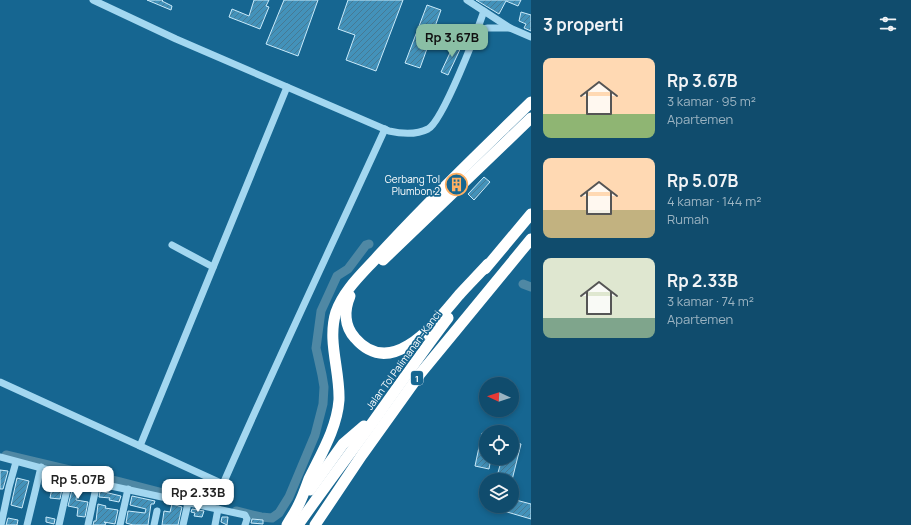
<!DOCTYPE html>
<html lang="id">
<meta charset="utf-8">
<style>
body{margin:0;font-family:Manrope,sans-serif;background:#195372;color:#f1f3f6;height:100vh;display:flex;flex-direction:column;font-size:15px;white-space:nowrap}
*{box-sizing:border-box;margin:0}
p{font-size:13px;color:#9cb4c2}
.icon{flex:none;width:22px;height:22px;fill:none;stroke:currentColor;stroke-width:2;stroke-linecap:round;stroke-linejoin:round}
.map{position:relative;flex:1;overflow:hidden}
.details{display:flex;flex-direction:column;background:#104c6d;width:380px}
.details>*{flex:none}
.needle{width:26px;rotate:273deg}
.tools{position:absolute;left:479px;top:377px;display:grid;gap:8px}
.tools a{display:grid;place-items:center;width:40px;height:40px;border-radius:50%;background:#104c6d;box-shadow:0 2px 6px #0003,0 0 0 1px #306380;font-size:20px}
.price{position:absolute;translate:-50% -34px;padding:0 9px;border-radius:8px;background:#fff;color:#222;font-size:13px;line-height:26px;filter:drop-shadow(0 1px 2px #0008)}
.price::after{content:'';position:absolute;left:50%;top:24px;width:12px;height:9px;margin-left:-6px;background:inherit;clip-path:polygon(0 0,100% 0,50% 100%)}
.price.active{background:#8abfa5;color:#111}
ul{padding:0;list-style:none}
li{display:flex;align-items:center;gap:12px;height:100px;padding:0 12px}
li span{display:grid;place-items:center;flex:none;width:112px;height:80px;border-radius:8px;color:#555}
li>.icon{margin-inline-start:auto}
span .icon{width:48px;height:48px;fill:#fffc;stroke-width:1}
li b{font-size:17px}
h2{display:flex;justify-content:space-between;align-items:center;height:48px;padding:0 12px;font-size:17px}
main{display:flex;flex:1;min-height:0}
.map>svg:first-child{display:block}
</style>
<main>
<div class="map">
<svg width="531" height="525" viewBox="0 0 531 525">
<defs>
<pattern id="building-hatch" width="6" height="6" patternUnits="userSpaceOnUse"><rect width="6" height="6" fill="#4392ba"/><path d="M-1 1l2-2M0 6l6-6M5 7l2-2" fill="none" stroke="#467a94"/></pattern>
</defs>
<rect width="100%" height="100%" fill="#166691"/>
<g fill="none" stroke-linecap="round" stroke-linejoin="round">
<g stroke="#4f88a4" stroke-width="9">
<path d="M523,284L531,287"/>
<path d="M6,455L120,482L202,503"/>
<path d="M236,511L261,517L272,518L279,513L289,497L315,435L323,404L324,387L322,375L316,348L321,311L337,276L348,269L366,245L369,244"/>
</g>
</g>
<g fill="url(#building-hatch)" stroke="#caebfb">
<path d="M147,0H163L162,1L172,6L171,10Z"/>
<path d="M254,0H269L266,6L269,7L260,29L229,17L232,9L249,16Z"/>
<path d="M284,0H318L298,56L266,44Z"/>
<path d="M348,0H403L376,71L346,60L355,35L338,29Z"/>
<path d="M476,0H521L518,6L506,1L499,14Z"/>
<path d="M427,5L441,10L420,68L405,63Z"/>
<path d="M521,12L531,15V31L524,28L526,24L519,21Z"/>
<path d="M456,40L463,43L448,75L441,72Z"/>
<path d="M484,177L490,182L474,200L468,194Z"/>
<path d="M482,433L486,434V458H491L489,469L475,466Z"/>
<path d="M512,442L521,444L512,480H496L502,458H512Z"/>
<path d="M0,470L8,471L3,489H0Z"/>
<path d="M17,478L29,481L22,508L11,505Z"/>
<path d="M54,478L64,479L60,499L50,498Z"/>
<path d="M74,482L83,484L81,494L77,493L76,500L88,502L85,517L77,516L78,508L68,506Z"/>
<path d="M100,491L121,496L119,502L109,500L110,498L99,497Z"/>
<path d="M132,496L155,501L154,504H151L148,525H133L126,523L128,511L145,513L146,509L130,505Z"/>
<path d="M512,499L531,504V519L490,507V506H512Z"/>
<path d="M98,504L106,506L105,508L118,510L115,524L104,522L106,523L105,525H93L94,521H96Z"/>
<path d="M172,504L182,507L178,525H162L164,511L170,512Z"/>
<path d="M192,509L204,511L202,517L194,516L195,513L191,512Z"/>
<path d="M46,517L55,519L54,524L46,522Z"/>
<path d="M222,517H228L227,525L221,522Z"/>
<path d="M8,518L18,520L17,525H6Z"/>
<path d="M252,519L263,520V524L251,523Z"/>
</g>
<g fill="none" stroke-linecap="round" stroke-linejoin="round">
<g stroke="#a3d7f0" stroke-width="7">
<path d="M93,0L176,39L389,131C402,134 416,135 428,129C443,121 477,31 484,11"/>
<path d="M467,0L510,28L531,37"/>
<path d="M477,30L488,28H510"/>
<path d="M172,245L213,267"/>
<path d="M0,382L223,484C275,365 331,247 385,129"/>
<path d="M140,446L287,87"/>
<path d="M0,457L97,483L245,515L247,519L245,525"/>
<path d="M1,525L9,487L16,462"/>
<path d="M27,525L41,467"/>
<path d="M59,525L70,476"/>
<path d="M88,525L97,483"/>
<path d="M120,525L128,489"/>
<path d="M154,525L157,511"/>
<path d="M183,525L188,503"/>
<path d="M215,525L218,509"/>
</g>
<g stroke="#fff" stroke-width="11">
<path d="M383,260L531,118"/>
<path d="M485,269L531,214"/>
<path d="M350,296C344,310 344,326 355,338C392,381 436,322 459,295C468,285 478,275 488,264"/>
<path d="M310,490L343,444L364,426"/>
<path d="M287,525C291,518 296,511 299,504C303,496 306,487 309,479C321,454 337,428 339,400C340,370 327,341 336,312C344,289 364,272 379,255C428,201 480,152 531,102"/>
<path d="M298,525C323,489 349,455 375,419C399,385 423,351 448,318"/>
<path d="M315,525L362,455L420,374L531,239"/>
</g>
</g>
<defs>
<symbol id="building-ring" viewBox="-11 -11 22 22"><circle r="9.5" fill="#166691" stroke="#ffb063" stroke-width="1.5"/><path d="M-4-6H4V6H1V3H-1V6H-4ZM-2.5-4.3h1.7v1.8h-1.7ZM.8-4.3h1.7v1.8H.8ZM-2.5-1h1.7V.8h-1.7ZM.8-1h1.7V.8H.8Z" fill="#ffb063"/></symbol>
</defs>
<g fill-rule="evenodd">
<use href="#building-ring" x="444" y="172" width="25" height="25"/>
</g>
<g text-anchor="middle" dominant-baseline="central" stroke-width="3.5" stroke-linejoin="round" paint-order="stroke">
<rect fill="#166691" stroke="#b9d1de" stroke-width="1" x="411" y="371" width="12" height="14" rx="3"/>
<g font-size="9" font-weight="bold" fill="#fff">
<text x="417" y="378">1</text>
</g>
<g font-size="10" fill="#fff" stroke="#166691" text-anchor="end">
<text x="440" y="179">Gerbang Tol<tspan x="440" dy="12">Plumbon 2</tspan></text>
</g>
<g font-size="10" fill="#fff" stroke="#166691">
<text transform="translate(403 360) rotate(-54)">Jalan Tol Palimanan–Kanci</text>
</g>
</g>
</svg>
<div class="tools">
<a><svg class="needle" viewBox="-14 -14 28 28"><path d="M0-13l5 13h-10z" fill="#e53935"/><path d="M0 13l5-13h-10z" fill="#9cb4c2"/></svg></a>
<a><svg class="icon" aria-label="locate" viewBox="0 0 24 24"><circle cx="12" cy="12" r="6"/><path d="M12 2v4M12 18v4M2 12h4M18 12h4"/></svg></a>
<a><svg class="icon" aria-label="layers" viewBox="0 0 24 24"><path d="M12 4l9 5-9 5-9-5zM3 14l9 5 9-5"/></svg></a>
</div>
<b class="price active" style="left:452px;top:58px">Rp 3.67B</b>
<b class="price" style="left:78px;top:500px">Rp 5.07B</b>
<b class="price" style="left:198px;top:513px">Rp 2.33B</b>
</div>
<section class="details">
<h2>3 properti<svg class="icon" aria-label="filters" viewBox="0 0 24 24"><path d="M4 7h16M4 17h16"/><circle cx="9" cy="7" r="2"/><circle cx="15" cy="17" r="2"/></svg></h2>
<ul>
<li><span style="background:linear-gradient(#ffd9b3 70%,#8fb573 0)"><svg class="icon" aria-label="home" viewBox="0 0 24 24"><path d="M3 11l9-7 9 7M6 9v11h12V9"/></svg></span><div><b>Rp 3.67B</b><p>3 kamar · 95 m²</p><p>Apartemen</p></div></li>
<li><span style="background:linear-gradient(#ffd9b3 65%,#c2b280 0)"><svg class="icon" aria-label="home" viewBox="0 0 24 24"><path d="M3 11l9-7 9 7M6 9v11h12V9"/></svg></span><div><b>Rp 5.07B</b><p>4 kamar · 144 m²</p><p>Rumah</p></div></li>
<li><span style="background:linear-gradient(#dfe7d0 75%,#7fa58c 0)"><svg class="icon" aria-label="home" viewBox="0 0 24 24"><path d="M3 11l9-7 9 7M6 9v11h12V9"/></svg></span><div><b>Rp 2.33B</b><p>3 kamar · 74 m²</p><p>Apartemen</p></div></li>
</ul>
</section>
</main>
